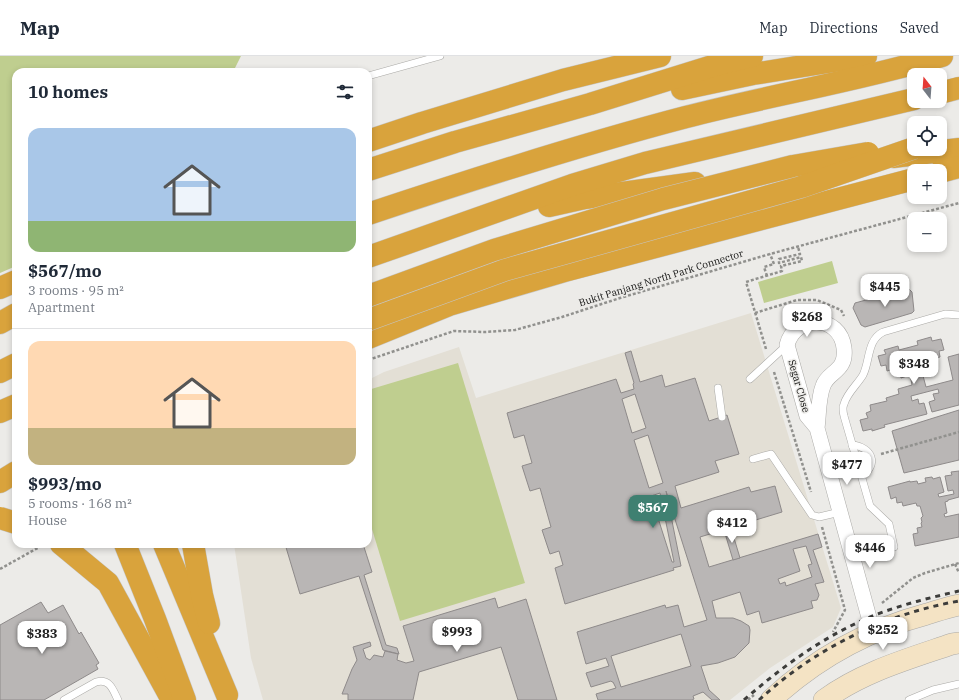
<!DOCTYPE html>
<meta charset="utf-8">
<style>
body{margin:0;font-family:"IBM Plex Serif",serif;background:#f6f6f7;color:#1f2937;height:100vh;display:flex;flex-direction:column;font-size:15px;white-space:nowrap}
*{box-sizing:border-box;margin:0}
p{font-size:13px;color:#747a83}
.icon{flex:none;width:22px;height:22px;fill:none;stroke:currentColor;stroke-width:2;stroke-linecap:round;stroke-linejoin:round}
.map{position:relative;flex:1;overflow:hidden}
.sheet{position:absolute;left:12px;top:12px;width:360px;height:480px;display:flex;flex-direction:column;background:#fff;border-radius:12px;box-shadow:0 2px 6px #0003}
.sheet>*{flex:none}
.needle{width:26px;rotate:343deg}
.buttons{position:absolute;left:907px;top:12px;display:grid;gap:8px}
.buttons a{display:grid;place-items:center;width:40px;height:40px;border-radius:8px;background:#fff;box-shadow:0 2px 6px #0003;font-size:20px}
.price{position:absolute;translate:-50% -34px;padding:0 9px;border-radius:8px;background:#fff;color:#222;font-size:13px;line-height:26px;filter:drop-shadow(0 1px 2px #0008)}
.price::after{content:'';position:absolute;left:50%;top:24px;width:12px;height:9px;margin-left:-6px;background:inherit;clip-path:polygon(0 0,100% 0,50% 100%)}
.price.on{background:#3f8071;color:#fff}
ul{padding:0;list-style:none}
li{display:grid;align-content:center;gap:8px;height:212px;padding:0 16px}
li+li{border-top:1px solid #e0e1e3}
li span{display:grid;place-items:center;height:124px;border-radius:12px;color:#555}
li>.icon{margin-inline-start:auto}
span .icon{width:72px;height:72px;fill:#fffc;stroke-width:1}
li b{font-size:17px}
h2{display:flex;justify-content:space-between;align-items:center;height:48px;padding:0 16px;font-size:17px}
header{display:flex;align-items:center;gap:24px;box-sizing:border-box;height:56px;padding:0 20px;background:#fff;border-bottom:1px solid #e0e1e3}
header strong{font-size:19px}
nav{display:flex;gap:22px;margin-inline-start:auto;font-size:14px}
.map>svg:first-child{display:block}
</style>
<header>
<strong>Map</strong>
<nav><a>Map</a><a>Directions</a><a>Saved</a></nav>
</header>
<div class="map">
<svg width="959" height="644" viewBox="0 0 959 644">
<rect width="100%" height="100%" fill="#ecebe8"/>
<path fill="#e3dfd5" d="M751,257L841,552L833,571L770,612L730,644H263L251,602L234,488H368V324L384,316L459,291L476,342Z"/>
<g fill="#bfce8f">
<path d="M0,0H241L233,16H16V210L0,217Z"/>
<path d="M832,205L838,227L764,247L758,226Z"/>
<path d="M458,307L525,527L400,565L368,460V334Z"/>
</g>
<g fill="#b9b6b5" stroke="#8e8a8a" fill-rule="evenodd">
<path d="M906,233H909L912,236L914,255L912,257L865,271L861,269L853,252L855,247Z"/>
<path d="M931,281L932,285L941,283L944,294L939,295L940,301L933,303L934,305L930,306L932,313L922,316L926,331L953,324L948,301L959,298V349L932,356L929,346L935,344L933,338L939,337L938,333L911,340L912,345L918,343L919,348L924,347L927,358L884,369L885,371L872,375V373L863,375L860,364L868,362L866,357L871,355L870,349L887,345L886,342L899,338L898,333L912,329L910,319L901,322L900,315L895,316L894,313L887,315L886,309L881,310L878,300L886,298L884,294L898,290L899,294L918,289L917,285Z"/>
<path d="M631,295L640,326L662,319L665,331L695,322L709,365L727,359L739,398L715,405L719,416L675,430L681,452L749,431L751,436L775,430L782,456L700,481L709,511L818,478L822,491L813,494L824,526L815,528L819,539L817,544L811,545L813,552L762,567L759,555L747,559L740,536L712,545L716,562H733L741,565L749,570L750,574L749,587L735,601L718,607L701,610L709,634L720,644H712L703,636L693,640L694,643L692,644H598L596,638L616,632L613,626H612L611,625L591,631L586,617L609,610L606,602L586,608L577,576L665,549L666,552L678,549L684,571L707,564L666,435L681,510L673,512L674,514L565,548L555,512L563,509L559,495L550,498L542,474L551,471L540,432L530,435L522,410L532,407L524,379L514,382L507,357L616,323L621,337L634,333L633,328L634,327L625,297ZM635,338L646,372L632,377L622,343ZM648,379L663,427L649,432L634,384ZM660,437L674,506H672L651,440ZM806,490L812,508L808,509L812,521L786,530L785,526L780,528L778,523L800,515L793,493ZM681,578L691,610L621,631L611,600Z"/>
<path d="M959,354V404L904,417L892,375Z"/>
<path d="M959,415V441L948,444V445L945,446L947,457L944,458L945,461L959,458V481L915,490L913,478L918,477L917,472L922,471L921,467L922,466L921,462L923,460L920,450H917L916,447L903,450L902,446L897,447L896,441L891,443L888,431L910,425V426L917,425L918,428L926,426L925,422L932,421L933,423L940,421L944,436L938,438L939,441L954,438L953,434L948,435L945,420L952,419L951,416Z"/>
<path d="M731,472L740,502L733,504L724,474Z"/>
<path d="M285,488H363L372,516L364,519L386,589L397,592L399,598L383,594L359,520L300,538Z"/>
<path d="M495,542L498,552L526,543L557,644H518L501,591L419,616L413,644H348V638H342L352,613L357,604L353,591L370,586L371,590L363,593L366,602L370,604L374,599L383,601L385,595L398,598L397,604L406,607L414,605L403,570Z"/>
<path d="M41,546L48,557L63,549L79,578L81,576L99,607L96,609L98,613L44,644H0V569Z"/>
</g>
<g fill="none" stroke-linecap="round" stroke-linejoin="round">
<defs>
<g id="lane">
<path d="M368,20L440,0"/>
<path d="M750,323L787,289"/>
<path d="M718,332L722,361"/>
<path d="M852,389C872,391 879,408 862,420"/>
<path d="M753,403L771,398L812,459L819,461L840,456"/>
<path d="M828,413L857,405"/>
<path d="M894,491L889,468L870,450L844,360C843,356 842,352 844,348C847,337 857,329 863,319C870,305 867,284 883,276L945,258L959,259"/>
<path d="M64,644L96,626C110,622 113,634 118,644"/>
<path d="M909,644L933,634L959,628"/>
</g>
<path id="street" d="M817,372L807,360L787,289C795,258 840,258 844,292C847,316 828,315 823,330C818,343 819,358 817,372L873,576"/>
<g id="secondary">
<path d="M771,644C816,602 867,574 927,558C937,555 948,551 959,549"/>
<path d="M824,644C862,616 908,603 952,588L959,587"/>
</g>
<g id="highway">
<path d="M682,33L753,18L866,0"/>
<path d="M940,37L959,32"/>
<path d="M368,85L422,67L563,24L660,0"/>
<path d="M893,101L959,93"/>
<path d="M368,114L455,86L590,48L722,7L752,0"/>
<path d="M940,116L959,111"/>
<path d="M549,150L585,142L695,127"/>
<path d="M368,158C473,123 579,89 686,61C771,39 858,25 942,0"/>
<path d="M368,201L572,129L645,107L914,43"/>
<path d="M0,232L16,225"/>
<path d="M0,267L16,258"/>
<path d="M368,282L449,249L568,214L914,123"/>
<path d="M0,316L16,308"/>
<path d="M0,356L16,349"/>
<path d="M0,426L16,416"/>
<path d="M61,488L108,527L172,644"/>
<path d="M125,488L155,563L185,644"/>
<path d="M164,488L227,639"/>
<path d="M193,488L202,539L209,567"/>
</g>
</defs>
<use href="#lane" stroke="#abaaa7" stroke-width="8"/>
<use href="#street" stroke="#abaaa7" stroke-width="16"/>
<use href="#secondary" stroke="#abaaa7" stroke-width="22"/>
<use href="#highway" stroke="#c6c6c6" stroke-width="23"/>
<g stroke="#91918e" stroke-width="2.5" stroke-dasharray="3 2" stroke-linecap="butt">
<path d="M767,220L764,211L774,208L770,198"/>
<path d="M755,257L797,244H817L841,254L844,260"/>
<path d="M766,293L746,226L782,215L781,210L802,205L801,201L779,207V203L800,198L798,191"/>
<path d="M368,304L454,275L485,276L515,274L562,261L620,242L770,198L959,147"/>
<path d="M774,316L811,436"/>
<path d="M881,398L959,376"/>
<path d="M822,471L845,554L833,576"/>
<path d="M955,508L959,517"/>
<path d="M0,513L43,489"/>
<path d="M882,547L913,522L925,517L959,507"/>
<path d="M748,644L754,639"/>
</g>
<use href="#lane" stroke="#fff" stroke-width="7"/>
<use href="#street" stroke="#fff" stroke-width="15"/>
<use href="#secondary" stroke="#f4e3c4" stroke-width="21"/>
<use href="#highway" stroke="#d9a33c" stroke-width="22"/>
<g stroke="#3d3d3b" stroke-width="3" stroke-dasharray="5 5" stroke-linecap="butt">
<path d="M744,644C785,608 831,575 883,556C908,547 933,541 959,535"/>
<path d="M759,644C814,593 885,558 959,545"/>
</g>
<defs>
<g id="highway-bridge">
<path d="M368,240L494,194L663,143L793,110L868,97"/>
<path d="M368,264L505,214L801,131L914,92"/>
<path d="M0,462L16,467"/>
</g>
</defs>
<use href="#highway-bridge" stroke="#c6c6c6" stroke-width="23" stroke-linecap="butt"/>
<use href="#highway-bridge" stroke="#d9a33c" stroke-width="22"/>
</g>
<g text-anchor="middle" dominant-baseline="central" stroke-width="3" stroke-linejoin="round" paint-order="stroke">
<g font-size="10" fill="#111110" stroke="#ecebe8">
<text transform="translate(661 222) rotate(-17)">Bukit Panjang North Park Connector</text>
<text transform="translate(799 330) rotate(74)">Segar Close</text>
</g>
</g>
</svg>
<div class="buttons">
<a><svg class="needle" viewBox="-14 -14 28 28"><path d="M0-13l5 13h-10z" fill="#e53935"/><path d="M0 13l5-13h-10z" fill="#747a83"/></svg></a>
<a><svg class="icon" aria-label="locate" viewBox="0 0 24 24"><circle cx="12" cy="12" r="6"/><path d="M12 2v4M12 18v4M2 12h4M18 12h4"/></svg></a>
<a>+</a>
<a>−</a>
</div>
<b class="price" style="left:885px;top:252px">$445</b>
<b class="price" style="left:807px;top:282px">$268</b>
<b class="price" style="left:914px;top:329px">$348</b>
<b class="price" style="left:847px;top:430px">$477</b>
<b class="price on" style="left:653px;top:473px">$567</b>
<b class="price" style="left:732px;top:488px">$412</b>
<b class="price" style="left:870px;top:513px">$446</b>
<b class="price" style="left:883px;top:595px">$252</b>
<b class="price" style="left:457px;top:597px">$993</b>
<b class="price" style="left:42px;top:599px">$383</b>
<section class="sheet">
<h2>10 homes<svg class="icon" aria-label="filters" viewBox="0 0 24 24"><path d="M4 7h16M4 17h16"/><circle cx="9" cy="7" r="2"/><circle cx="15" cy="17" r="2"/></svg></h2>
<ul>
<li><span style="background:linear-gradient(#a9c7e8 75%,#8fb573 0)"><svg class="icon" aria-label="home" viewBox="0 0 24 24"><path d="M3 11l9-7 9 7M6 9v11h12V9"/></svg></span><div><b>$567/mo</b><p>3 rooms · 95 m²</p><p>Apartment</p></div></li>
<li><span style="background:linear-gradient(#ffd9b3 70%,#c2b280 0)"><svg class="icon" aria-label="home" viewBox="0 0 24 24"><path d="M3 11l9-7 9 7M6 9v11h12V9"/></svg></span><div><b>$993/mo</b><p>5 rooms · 168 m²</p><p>House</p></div></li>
</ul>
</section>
</div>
